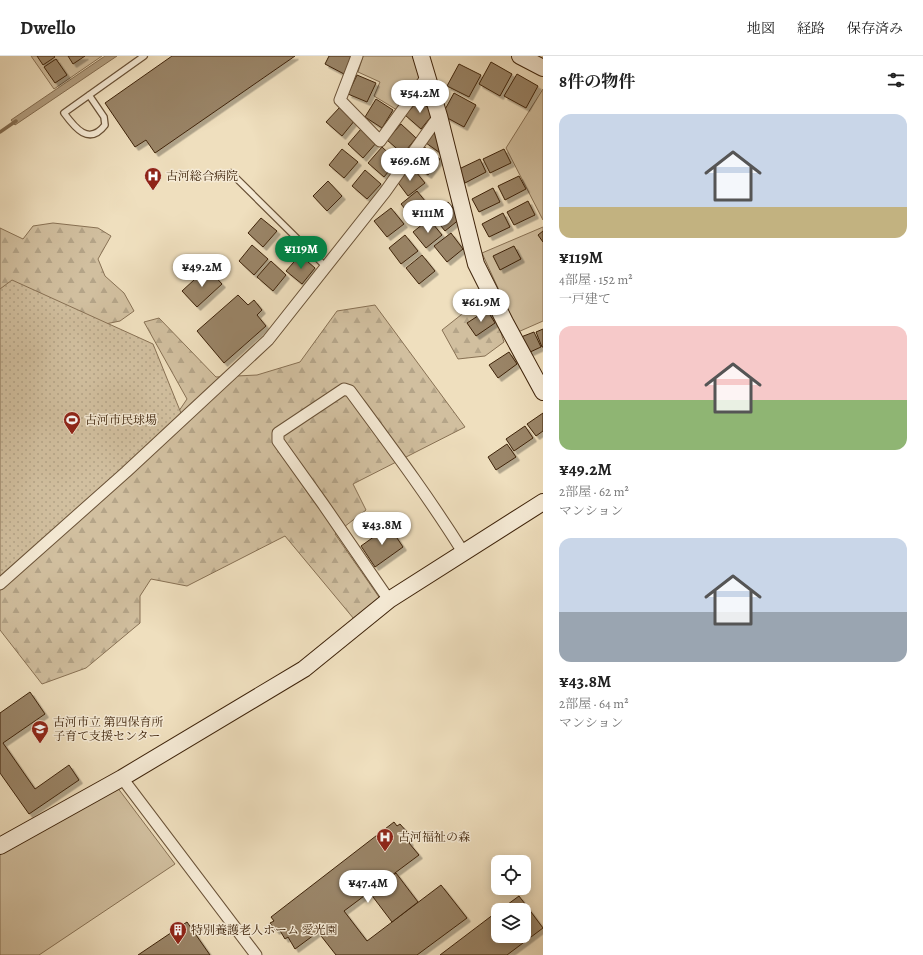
<!DOCTYPE html>
<html lang="ja">
<meta charset="utf-8">
<style>
body{margin:0;font-family:Alegreya,"Noto Serif JP",serif;background:#f2f2f2;color:#222;height:100vh;display:flex;flex-direction:column;font-size:15px;white-space:nowrap}
*{box-sizing:border-box;margin:0}
p{font-size:13px;color:#767676}
.icon{flex:none;width:22px;height:22px;fill:none;stroke:currentColor;stroke-width:2;stroke-linecap:round;stroke-linejoin:round}
.map{position:relative;flex:1;overflow:hidden}
.panel{display:flex;flex-direction:column;background:#fff;width:380px}
.panel>*{flex:none}
.fabs{position:absolute;left:491px;top:799px;display:grid;gap:8px}
.fabs a{display:grid;place-items:center;width:40px;height:40px;border-radius:8px;background:#fff;box-shadow:0 2px 10px #0003;font-size:20px}
.price{position:absolute;translate:-50% -34px;padding:0 9px;border-radius:14px;background:#fff;color:#222;font-size:13px;line-height:26px;filter:drop-shadow(0 1px 2px #0008)}
.price::after{content:'';position:absolute;left:50%;top:24px;width:12px;height:9px;margin-left:-6px;background:inherit;clip-path:polygon(0 0,100% 0,50% 100%)}
.price.current{background:#0b8043;color:#fff}
ul{padding:0;list-style:none}
li{display:grid;align-content:center;gap:8px;height:212px;padding:0 16px}
li span{display:grid;place-items:center;height:124px;border-radius:12px;color:#555}
li>.icon{margin-inline-start:auto}
span .icon{width:72px;height:72px;fill:#fffc;stroke-width:1}
li b{font-size:17px}
h2{display:flex;justify-content:space-between;align-items:center;height:48px;padding:0 16px;font-size:17px}
header{display:flex;align-items:center;gap:24px;box-sizing:border-box;height:56px;padding:0 20px;background:#fff;border-bottom:1px solid #e0e0e0}
header strong{font-size:19px}
nav{display:flex;gap:22px;margin-inline-start:auto;font-size:14px}
main{display:flex;flex:1;min-height:0}
.map>svg:first-child{display:block}
</style>
<header>
<strong>Dwello</strong>
<nav><a>地図</a><a>経路</a><a>保存済み</a></nav>
</header>
<main>
<div class="map">
<svg width="543" height="899" viewBox="0 0 543 899">
<defs>
<pattern id="forest-firs" width="22" height="20" patternUnits="userSpaceOnUse"><rect width="22" height="20" fill="#d1bf9f"/><path d="M5 1l3.5 6h-7zM16 11l3.5 6h-7z" fill="#b4a488"/></pattern>
<pattern id="park-dots" width="8" height="8" patternUnits="userSpaceOnUse"><rect width="8" height="8" fill="#d1bf9f"/><path d="M2 2h.1M6 6h.1" fill="none" stroke="#b4a488" stroke-width="1.8" stroke-linecap="round"/></pattern>
<filter id="shadow"><feDropShadow dx="3.5" dy="3.5" stdDeviation="0" flood-color="#0004"/></filter>
</defs>
<rect width="100%" height="100%" fill="#efdfbe"/>
<filter id="stains"><feTurbulence type="fractalNoise" baseFrequency=".005" numOctaves="4"/><feColorMatrix values="0 0 0 0 .2 0 0 0 0 .09 0 0 0 0 .02 0 0 0 .5 -.17"/></filter>
<radialGradient id="worn" r=".72"><stop offset=".6" stop-color="#630" stop-opacity="0"/><stop offset="1" stop-color="#630" stop-opacity=".3"/></radialGradient>
<g fill="#d1bf9f" stroke="#887154">
<path d="M31,0H102L54,33Z"/>
<path d="M363,0H412L422,22L397,54L374,40L380,26L358,16Z"/>
<path d="M543,33V164L506,92Z"/>
<path d="M543,171V265L518,276L482,197Z"/>
<path d="M117,731L175,808L39,899H0V797Z"/>
</g>
<g fill="url(#forest-firs)" stroke="#887154">
<path d="M53,167L98,172L111,180L98,203L105,220L124,237L134,255L120,265L86,272L0,250V172L23,183L33,170Z"/>
<path d="M476,247L495,259L504,286L485,300L458,303L442,274Z"/>
<path d="M375,249L465,371L353,428L366,454L335,478L381,544L354,563L285,480L187,530L151,523L140,540V567L86,612L42,628L0,574V523L160,383L187,343L144,266L159,262L216,321L257,319L300,306L337,255Z"/>
</g>
<path fill="url(#park-dots)" stroke="#887154" d="M12,224L153,288L183,362L0,528V233Z"/>
<path fill="#b39f81" stroke="#846d51" d="M105,0H117L15,69L11,64Z"/>
<g fill="none" stroke-linecap="round" stroke-linejoin="round">
<path stroke="#846d51" stroke-width="3.5" d="M0,76L16,65"/>
</g>
<g fill="#9a8568" stroke="#3e230a" filter="url(#shadow)">
<path d="M37,0H54L55,1L43,9Z"/>
<path d="M68,0H85L73,8Z"/>
<path d="M172,0H295L155,97L146,84L135,91L105,47Z"/>
<path d="M329,0H353L344,18L325,8Z"/>
<path d="M56,3L67,19L55,27L44,11Z"/>
<path d="M491,6L512,18L500,40L479,28Z"/>
<path d="M459,8L481,19L469,41L447,30Z"/>
<path d="M517,18L538,30L526,52L504,40Z"/>
<path d="M357,19L376,27L367,46L348,38Z"/>
<path d="M454,37L476,49L464,71L442,59Z"/>
<path d="M376,43L393,54L382,72L365,61Z"/>
<path d="M419,44L434,57L421,73L405,59Z"/>
<path d="M340,51L355,64L342,80L326,66Z"/>
<path d="M401,68L416,82L403,98L387,84Z"/>
<path d="M439,70L443,99L426,87Z"/>
<path d="M361,73L377,86L363,102L348,88Z"/>
<path d="M423,90L440,103L428,119L411,107Z"/>
<path d="M382,91L397,105L384,121L368,107Z"/>
<path d="M342,93L358,106L344,122L329,109Z"/>
<path d="M504,93L511,107L490,117L483,103Z"/>
<path d="M480,103L486,116L465,127L459,113Z"/>
<path d="M412,111L425,127L408,140L396,124Z"/>
<path d="M365,114L381,128L367,143L352,130Z"/>
<path d="M519,120L526,133L505,144L498,130Z"/>
<path d="M328,125L342,140L327,155L313,140Z"/>
<path d="M493,132L500,146L479,156L472,143Z"/>
<path d="M417,135L430,151L414,164L401,148Z"/>
<path d="M528,145L535,159L514,169L507,156Z"/>
<path d="M448,146L461,162L445,175L432,159Z"/>
<path d="M391,152L404,168L387,181L374,165Z"/>
<path d="M503,157L510,171L489,181L482,168Z"/>
<path d="M261,162L277,175L263,191L248,177Z"/>
<path d="M429,163L442,179L426,192L413,176Z"/>
<path d="M543,175V186L538,179Z"/>
<path d="M451,177L463,193L447,206L434,190Z"/>
<path d="M405,179L418,195L401,208L389,192Z"/>
<path d="M252,189L268,203L254,219L239,205Z"/>
<path d="M514,190L521,203L500,214L493,200Z"/>
<path d="M300,199L315,212L302,228L286,215Z"/>
<path d="M422,199L435,215L419,228L406,212Z"/>
<path d="M271,205L286,219L273,235L257,221Z"/>
<path d="M207,212L222,228L197,251L182,235Z"/>
<path d="M238,239L248,249L254,244L262,254L257,259L266,270L224,307L197,275Z"/>
<path d="M487,254L495,267L476,280L467,267Z"/>
<path d="M543,273V291H542L536,276Z"/>
<path d="M534,276L541,291L528,297L521,281Z"/>
<path d="M509,296L517,308L498,322L489,309Z"/>
<path d="M543,357V375L536,380L527,368Z"/>
<path d="M525,370L533,382L514,395L506,383Z"/>
<path d="M507,388L516,401L496,414L488,401Z"/>
<path d="M389,470L403,491L375,511L361,490Z"/>
<path d="M30,636L45,658L3,687L35,733L69,709L79,724L29,758L0,717V657Z"/>
<path d="M394,766L397,770L400,768L407,776L404,779L410,786L409,787L419,799L344,855L367,885L441,829L467,862L417,899H336L318,876L295,893L288,881L285,883L279,873L276,875L270,867L274,865L271,861Z"/>
<path d="M396,817L418,846L392,866L370,837Z"/>
<path d="M519,840L543,872L507,899H440L498,855V880H524V854H500Z"/>
<path d="M187,866L210,899H138Z"/>
</g>
<g fill="none" stroke-linecap="round" stroke-linejoin="round">
<defs>
<g id="lane">
<path d="M89,39L104,61L105,69C89,90 75,72 64,57L144,0"/>
<path d="M231,117L326,211"/>
</g>
<g id="street">
<path d="M357,0L340,44L380,85L428,19"/>
<path d="M0,528L126,416L268,284L385,136L439,60"/>
<path d="M389,544L323,448L278,385V377L344,333L350,335C389,388 428,440 463,496"/>
<path d="M122,722L256,899"/>
</g>
<g id="secondary">
<path d="M421,0L439,60L476,208L505,266L543,336"/>
<path d="M520,0L543,12"/>
<path d="M0,790L122,722L304,613L389,544L543,446"/>
</g>
</defs>
<use href="#lane" stroke="#6a5237" stroke-width="8"/>
<use href="#street" stroke="#6a5237" stroke-width="13"/>
<use href="#secondary" stroke="#3e230a" stroke-width="18"/>
<use href="#lane" stroke="#f5ead5" stroke-width="5.5"/>
<use href="#street" stroke="#f5ead5" stroke-width="11"/>
<use href="#secondary" stroke="#f5ead5" stroke-width="16"/>
</g>
<defs>
<symbol id="hospital-pin" viewBox="-11 -11 22 30"><path d="M0 17L-7.5 6A9.5 9.5 0 1 1 7.5 6Z" fill="#8f2418" stroke="#f5ead5"/><path d="M-5-5h3v3.5h4V-5h3V5h-3V1.5h-4V5h-3Z" fill="#fff"/></symbol>
<symbol id="stadium-pin" viewBox="-11 -11 22 30"><path d="M0 17L-7.5 6A9.5 9.5 0 1 1 7.5 6Z" fill="#8f2418" stroke="#f5ead5"/><path d="M0-5a6.5 5 0 1 0 0 10a6.5 5 0 1 0 0-10ZM-3.5-1.8h7v3.6h-7Z" fill="#fff"/></symbol>
<symbol id="school-pin" viewBox="-11 -11 22 30"><path d="M0 17L-7.5 6A9.5 9.5 0 1 1 7.5 6Z" fill="#8f2418" stroke="#f5ead5"/><path d="M0-5L7-2L0 1L-7-2ZM-4 1L0 2.5L4 1V4Q0 6-4 4Z" fill="#fff"/></symbol>
<symbol id="building-pin" viewBox="-11 -11 22 30"><path d="M0 17L-7.5 6A9.5 9.5 0 1 1 7.5 6Z" fill="#8f2418" stroke="#f5ead5"/><path d="M-4-6H4V6H1V3H-1V6H-4ZM-2.5-4.3h1.7v1.8h-1.7ZM.8-4.3h1.7v1.8H.8ZM-2.5-1h1.7V.8h-1.7ZM.8-1h1.7V.8H.8Z" fill="#fff"/></symbol>
</defs>
<g fill-rule="evenodd">
<use href="#hospital-pin" x="143" y="110" width="20" height="27"/>
<use href="#stadium-pin" x="62" y="354" width="20" height="27"/>
<use href="#school-pin" x="30" y="663" width="20" height="27"/>
<use href="#hospital-pin" x="375" y="771" width="20" height="27"/>
<use href="#building-pin" x="168" y="864" width="20" height="27"/>
</g>
<g text-anchor="middle" dominant-baseline="central" stroke-width="3" stroke-linejoin="round" paint-order="stroke">
<g font-size="12" fill="#3e230a" stroke="#f5ead5" text-anchor="start">
<text x="166" y="120">古河総合病院</text>
<text x="85" y="364">古河市民球場</text>
<text x="53" y="666">古河市立 第四保育所<tspan x="53" dy="14">子育て支援センター</tspan></text>
<text x="398" y="781">古河福祉の森</text>
<text x="191" y="874">特別養護老人ホーム 愛光園</text>
</g>
</g>
<rect width="100%" height="100%" filter="url(#stains)"/>
<rect width="100%" height="100%" fill="url(#worn)"/>
</svg>
<div class="fabs">
<a><svg class="icon" aria-label="locate" viewBox="0 0 24 24"><circle cx="12" cy="12" r="6"/><path d="M12 2v4M12 18v4M2 12h4M18 12h4"/></svg></a>
<a><svg class="icon" aria-label="layers" viewBox="0 0 24 24"><path d="M12 4l9 5-9 5-9-5zM3 14l9 5 9-5"/></svg></a>
</div>
<b class="price" style="left:420px;top:58px">¥54.2M</b>
<b class="price" style="left:410px;top:126px">¥69.6M</b>
<b class="price" style="left:428px;top:178px">¥111M</b>
<b class="price current" style="left:301px;top:214px">¥119M</b>
<b class="price" style="left:202px;top:232px">¥49.2M</b>
<b class="price" style="left:481px;top:267px">¥61.9M</b>
<b class="price" style="left:382px;top:490px">¥43.8M</b>
<b class="price" style="left:368px;top:848px">¥47.4M</b>
</div>
<section class="panel">
<h2>8件の物件<svg class="icon" aria-label="filters" viewBox="0 0 24 24"><path d="M4 7h16M4 17h16"/><circle cx="9" cy="7" r="2"/><circle cx="15" cy="17" r="2"/></svg></h2>
<ul>
<li><span style="background:linear-gradient(#c9d6e8 75%,#c2b280 0)"><svg class="icon" aria-label="home" viewBox="0 0 24 24"><path d="M3 11l9-7 9 7M6 9v11h12V9"/></svg></span><div><b>¥119M</b><p>4部屋 · 152 m²</p><p>一戸建て</p></div></li>
<li><span style="background:linear-gradient(#f6c9c9 60%,#8fb573 0)"><svg class="icon" aria-label="home" viewBox="0 0 24 24"><path d="M3 11l9-7 9 7M6 9v11h12V9"/></svg></span><div><b>¥49.2M</b><p>2部屋 · 62 m²</p><p>マンション</p></div></li>
<li><span style="background:linear-gradient(#c9d6e8 60%,#9aa5b1 0)"><svg class="icon" aria-label="home" viewBox="0 0 24 24"><path d="M3 11l9-7 9 7M6 9v11h12V9"/></svg></span><div><b>¥43.8M</b><p>2部屋 · 64 m²</p><p>マンション</p></div></li>
</ul>
</section>
</main>
